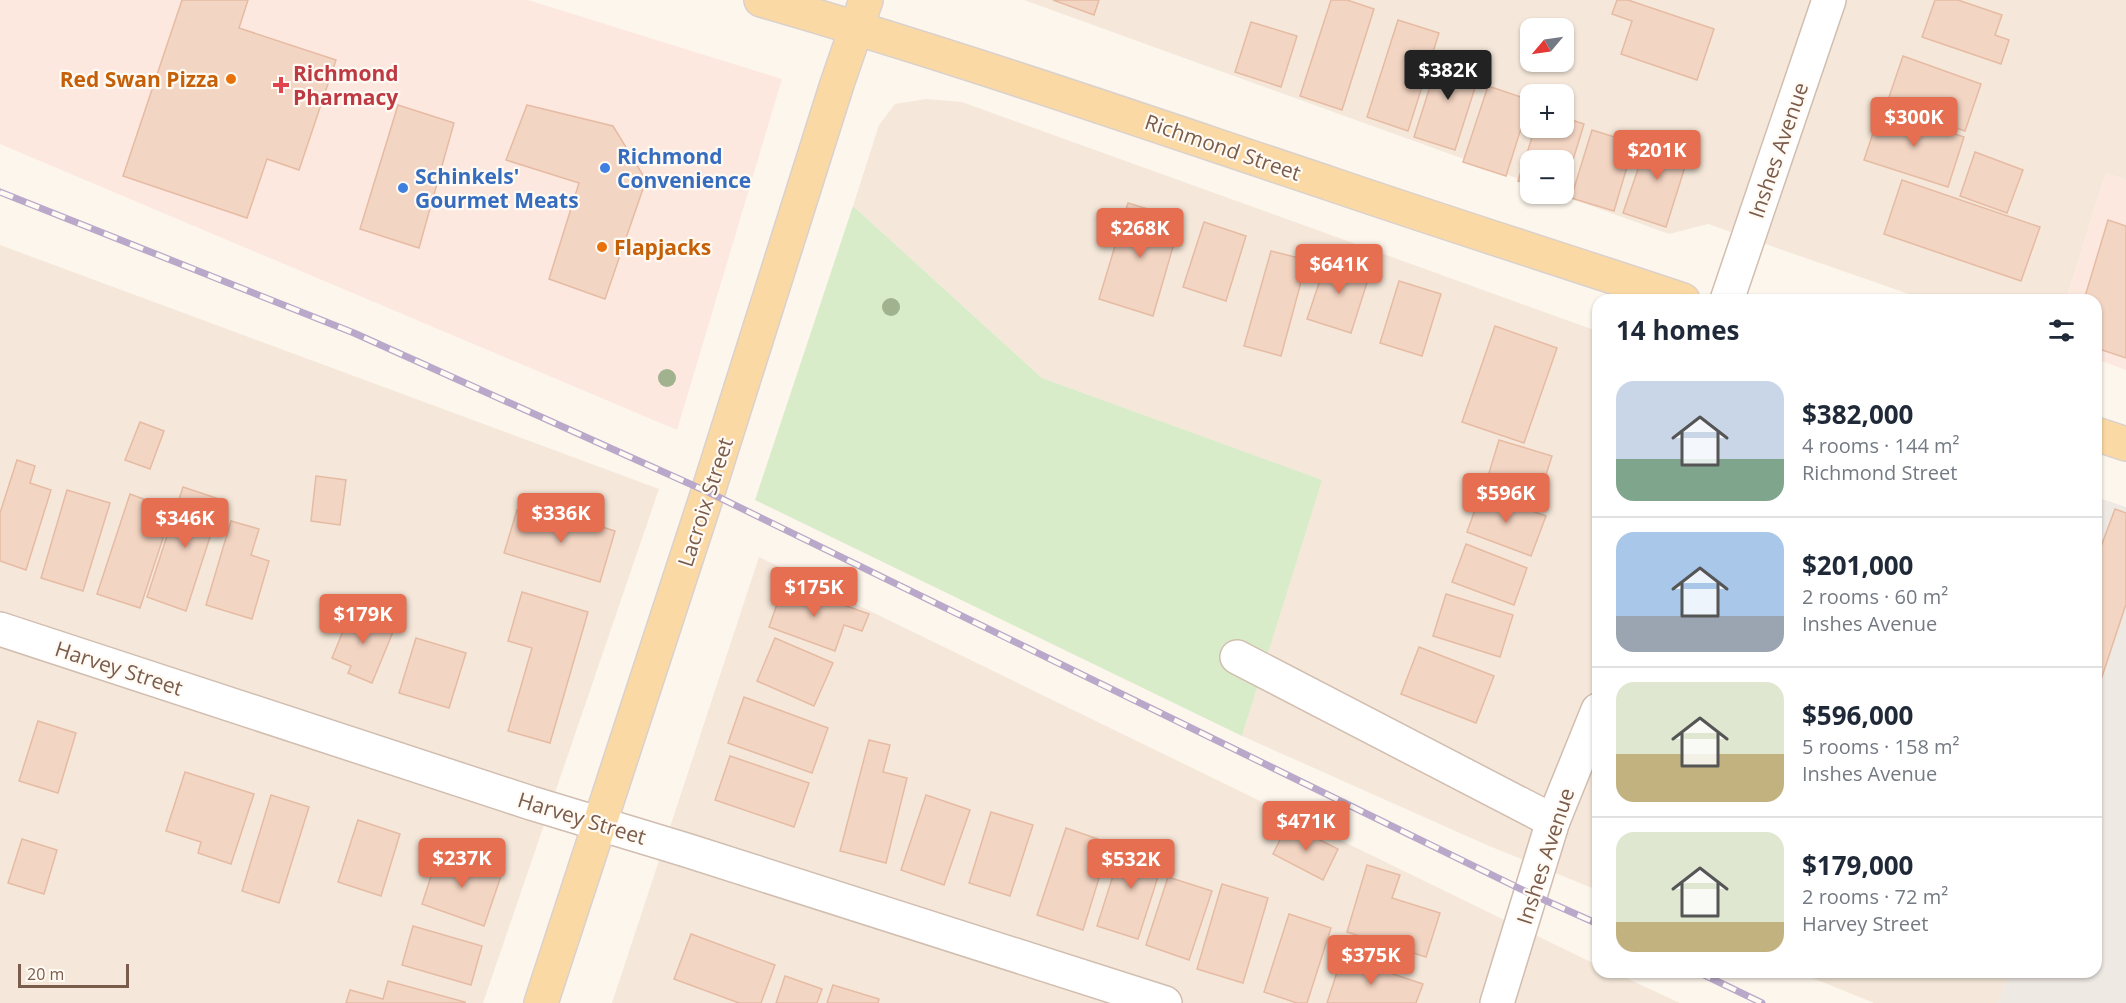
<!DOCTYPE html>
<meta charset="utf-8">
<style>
body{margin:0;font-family:"Open Sans",sans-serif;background:#f2f2f3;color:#1f2937;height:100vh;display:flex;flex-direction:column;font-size:22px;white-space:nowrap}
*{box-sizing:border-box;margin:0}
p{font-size:20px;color:#747a83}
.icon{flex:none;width:33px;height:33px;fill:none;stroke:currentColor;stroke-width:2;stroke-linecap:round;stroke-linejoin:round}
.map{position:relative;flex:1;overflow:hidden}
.sheet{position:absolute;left:1592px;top:294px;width:510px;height:684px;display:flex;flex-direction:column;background:#fff;border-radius:18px;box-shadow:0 2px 4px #0004}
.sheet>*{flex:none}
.needle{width:39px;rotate:241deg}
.fabs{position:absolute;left:1520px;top:18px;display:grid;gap:12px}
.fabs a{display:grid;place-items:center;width:54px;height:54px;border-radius:12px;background:#fff;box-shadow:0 2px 4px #0004;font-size:30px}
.scale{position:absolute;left:18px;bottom:15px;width:111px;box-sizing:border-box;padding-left:6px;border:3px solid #7a5c4d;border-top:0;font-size:16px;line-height:21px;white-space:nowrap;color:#7a5c4d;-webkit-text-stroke:4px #fffaf3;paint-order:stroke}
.price{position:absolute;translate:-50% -51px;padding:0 14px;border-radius:6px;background:#e76f51;color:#fff;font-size:20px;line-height:39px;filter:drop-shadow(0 2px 3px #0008)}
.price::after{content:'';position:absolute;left:50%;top:36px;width:18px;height:14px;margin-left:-9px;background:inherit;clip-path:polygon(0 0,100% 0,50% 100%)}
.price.active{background:#222;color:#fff}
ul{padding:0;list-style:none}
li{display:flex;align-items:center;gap:18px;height:150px;padding:0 24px}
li+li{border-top:2px solid #e0e1e3}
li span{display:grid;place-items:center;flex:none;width:168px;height:120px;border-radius:18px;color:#555}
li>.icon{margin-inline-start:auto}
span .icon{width:72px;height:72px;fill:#fffc;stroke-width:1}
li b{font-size:26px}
h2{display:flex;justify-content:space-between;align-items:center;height:72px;padding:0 24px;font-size:26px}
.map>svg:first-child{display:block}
</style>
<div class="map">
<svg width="2126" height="1003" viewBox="0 0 2126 1003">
<rect width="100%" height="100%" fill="#fdf6ec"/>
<g fill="#f5e8da" fill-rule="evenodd">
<path d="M1024,0H2126V180L2106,173L2066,300H1926L1708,224L1669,234L1558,194H1563V160H1530V183ZM1530,28H1563V62H1530ZM1530,94H1563V128H1530Z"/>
<path d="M926,99L962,102L1597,331V890L1489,846L1242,736L1321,480L1042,378L853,206L879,125L895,104Z"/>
<path d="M0,245L659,489L483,1003H0Z"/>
<path d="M759,557L1597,965L1598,972H1613L1680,1003H612Z"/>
<path d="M1798,972H2010L1998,1003H1874Z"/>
</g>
<g fill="#fde8e0">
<path d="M0,0H528L782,79L677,430L0,144Z"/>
<path d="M2106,173L2126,180V370L2096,359V300H2066Z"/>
</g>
<path fill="#efe9e4" d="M2096,497L2126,507V1003H1998L2010,972H2096Z"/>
<path fill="#d8ecc9" d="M853,206L1042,378L1322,480L1242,736L755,500Z"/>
<g fill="#f3d5c3" stroke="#e6bba3" stroke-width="1.5">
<path d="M182,0H248L239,28L336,60L299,170L267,159L247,218L123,176Z"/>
<path d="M1053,0H1099L1094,15Z"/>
<path d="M1331,0H1347L1374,9L1342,110L1300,96Z"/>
<path d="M1617,0H1628L1714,29L1697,80L1621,54L1632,21L1612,14Z"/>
<path d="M1935,0H1958L2002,15L1995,35L2009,40L2001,64L1922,37Z"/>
<path d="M1398,20L1439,33L1408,131L1367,117Z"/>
<path d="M1251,22L1297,36L1281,87L1235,72Z"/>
<path d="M1441,52L1482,66L1455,150L1414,137Z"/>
<path d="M1903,56L1981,84L1965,131L1887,103Z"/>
<path d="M1488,86L1530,100L1506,176L1463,162Z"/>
<path d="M398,105L454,123L419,248L360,229Z"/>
<path d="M527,105L613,126L646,180L605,299L549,279L579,183L506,160Z"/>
<path d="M1881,109L1964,137L1948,187L1864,160Z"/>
<path d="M1563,117L1584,124L1563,193V160H1530V184L1518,181L1535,128H1563Z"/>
<path d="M1592,130L1634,143L1614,211L1571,198Z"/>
<path d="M1650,134L1691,148L1666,227L1623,213Z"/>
<path d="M1975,152L2023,170L2007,213L1960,196Z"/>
<path d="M1902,180L2040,227L2021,281L1884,234Z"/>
<path d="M1128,203L1181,219L1153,316L1099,299Z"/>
<path d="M2108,220L2126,226V358L2096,348V300H2084Z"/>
<path d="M1204,222L1246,236L1226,301L1183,287Z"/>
<path d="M1271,251L1307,260L1281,356L1244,346Z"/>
<path d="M1328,256L1371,270L1351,333L1307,319Z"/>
<path d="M1399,281L1441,294L1422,356L1380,343Z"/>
<path d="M1495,326L1557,348L1524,443L1462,422Z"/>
<path d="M140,422L164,431L150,469L125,460Z"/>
<path d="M1499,440L1552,456L1537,503L1485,486Z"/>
<path d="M17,460L35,466L30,483L51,490L26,570L0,561V513Z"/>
<path d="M316,476L346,480L340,525L311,521Z"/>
<path d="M183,487L222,500L186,611L147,597Z"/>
<path d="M67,490L110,503L83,591L41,578Z"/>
<path d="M1481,493L1546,516L1531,556L1467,532Z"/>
<path d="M130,494L157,504L150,524L166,529L140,608L97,594Z"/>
<path d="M2115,509L2126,513V604L2096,695V560Z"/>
<path d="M517,510L561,523L564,515L615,531L600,582L504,553Z"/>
<path d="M231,521L259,529L251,555L269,561L252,619L206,605Z"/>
<path d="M1466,544L1527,568L1514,605L1452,582Z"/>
<path d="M784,584L869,614L862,631L844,625L835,651L769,627Z"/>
<path d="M522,592L588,612L550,743L508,731L532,648L508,641Z"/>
<path d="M1446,594L1513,615L1500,657L1433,636Z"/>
<path d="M352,609L395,627L372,683L348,673L351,666L332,658Z"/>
<path d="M416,638L466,653L449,708L399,693Z"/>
<path d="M775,638L833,663L814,706L757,681Z"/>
<path d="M1419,647L1494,676L1476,723L1401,694Z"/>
<path d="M744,697L828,728L812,773L728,743Z"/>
<path d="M38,721L76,733L58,793L19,781Z"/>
<path d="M869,740L890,745L883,772L907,778L886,863L840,851Z"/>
<path d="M730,756L809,783L794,827L715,800Z"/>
<path d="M185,772L254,794L231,864L198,853L201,842L166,831Z"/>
<path d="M271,795L309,807L279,903L242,891Z"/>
<path d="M926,795L970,810L944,885L901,870Z"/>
<path d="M991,812L1033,825L1010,896L969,883Z"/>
<path d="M358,820L400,834L381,896L338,882Z"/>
<path d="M1288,824L1338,849L1323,880L1273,854Z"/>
<path d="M1066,828L1098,839L1088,871L1100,875L1083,930L1037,915Z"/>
<path d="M22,839L57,850L44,894L8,883Z"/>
<path d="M1124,841L1165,855L1138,939L1097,926Z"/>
<path d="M439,852L502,873L484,926L422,904Z"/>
<path d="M1367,865L1400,875L1392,898L1440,913L1426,957L1347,932Z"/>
<path d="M1168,877L1212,891L1189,960L1146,945Z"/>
<path d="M1222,884L1268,898L1243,983L1197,969Z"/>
<path d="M1289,914L1331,928L1307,1003H1297L1264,992Z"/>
<path d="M413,926L482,946L471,985L402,965Z"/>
<path d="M691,934L775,965L761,1003H739L674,979Z"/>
<path d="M1342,957L1423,984L1416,1003H1327Z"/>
<path d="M785,976L822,989L817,1003H776Z"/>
<path d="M388,981L465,1002V1003H346L350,990L383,999Z"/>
<path d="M833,985L879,999L878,1003H827Z"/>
</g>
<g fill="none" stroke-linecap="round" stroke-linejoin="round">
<defs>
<g id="minor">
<path d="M1727,300L1829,0"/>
<path d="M0,629L531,803L686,850L1165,1003"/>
<path d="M1237,657L1553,821"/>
<path d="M1497,1003L1553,821L1598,710"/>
</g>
<g id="major">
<path d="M761,0C953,55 1142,121 1331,184C1448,224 1566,261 1683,300"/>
<path d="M2096,434L2126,444"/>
<path d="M541,1003L708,492L837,84L866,0"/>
</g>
</defs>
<use href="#minor" stroke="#d1beb0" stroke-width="36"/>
<use href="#major" stroke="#dad1cd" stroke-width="36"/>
<use href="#minor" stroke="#fff" stroke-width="33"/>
<use href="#major" stroke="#fbd9a5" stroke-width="33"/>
<defs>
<g id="rail">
<path d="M0,192L354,333L708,492L1531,894L1598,924"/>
<path d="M1698,972L1762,1003"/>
</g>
</defs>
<use href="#rail" stroke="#b9a8c9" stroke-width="7"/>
<use href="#rail" stroke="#fffaf3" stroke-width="4.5" stroke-dasharray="14" stroke-linecap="butt"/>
</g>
<g fill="#a0b28e">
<circle cx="891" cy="307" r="9"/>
<circle cx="667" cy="378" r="9"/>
</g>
<g fill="#e8710a" stroke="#fffaf3" stroke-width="2">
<circle cx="231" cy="79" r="6"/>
<circle cx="602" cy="247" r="6"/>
</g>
<path fill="#e0444e" stroke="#fffaf3" stroke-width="2" d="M278 76h6v6h6v6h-6v6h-6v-6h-6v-6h6z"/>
<g fill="#3f7fe0" stroke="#fffaf3" stroke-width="2">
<circle cx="605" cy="168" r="6"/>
<circle cx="403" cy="188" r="6"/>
</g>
<g text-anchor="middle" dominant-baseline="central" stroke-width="4.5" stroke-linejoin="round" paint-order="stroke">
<g font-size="21" font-weight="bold" fill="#be3a42" stroke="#fffaf3" text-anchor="start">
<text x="293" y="73">Richmond<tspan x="293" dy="24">Pharmacy</tspan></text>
</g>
<g font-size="21" font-weight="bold" fill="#c56008" stroke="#fffaf3" text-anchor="end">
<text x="219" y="79">Red Swan Pizza</text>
<text x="614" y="247" text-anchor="start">Flapjacks</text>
</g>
<g font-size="21" fill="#7a5c4d" stroke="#fffaf3">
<text transform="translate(1223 147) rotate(19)">Richmond Street</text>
<text transform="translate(1778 150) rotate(-71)">Inshes Avenue</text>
<text transform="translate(705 502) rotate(-72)">Lacroix Street</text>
<text transform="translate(119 668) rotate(18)">Harvey Street</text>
<text transform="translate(582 818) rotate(17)">Harvey Street</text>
<text transform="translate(1545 856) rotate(-72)">Inshes Avenue</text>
</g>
<g font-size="21" font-weight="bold" fill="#366cbe" stroke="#fffaf3" text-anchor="start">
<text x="617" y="156">Richmond<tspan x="617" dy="24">Convenience</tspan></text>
<text x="415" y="176">Schinkels'<tspan x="415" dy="24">Gourmet Meats</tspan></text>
</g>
</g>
</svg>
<div class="fabs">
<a><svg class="needle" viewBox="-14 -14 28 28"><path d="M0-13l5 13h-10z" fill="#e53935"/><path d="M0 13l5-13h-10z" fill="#747a83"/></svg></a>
<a>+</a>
<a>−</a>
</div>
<div class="scale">20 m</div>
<b class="price active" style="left:1448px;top:101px">$382K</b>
<b class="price" style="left:1914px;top:148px">$300K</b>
<b class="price" style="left:1657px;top:181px">$201K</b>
<b class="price" style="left:1140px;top:259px">$268K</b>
<b class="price" style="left:1339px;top:295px">$641K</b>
<b class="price" style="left:1506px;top:524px">$596K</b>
<b class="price" style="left:561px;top:544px">$336K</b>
<b class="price" style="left:185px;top:549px">$346K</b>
<b class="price" style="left:814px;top:618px">$175K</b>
<b class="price" style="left:363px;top:645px">$179K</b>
<b class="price" style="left:1306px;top:852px">$471K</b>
<b class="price" style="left:462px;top:889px">$237K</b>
<b class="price" style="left:1131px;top:890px">$532K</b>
<b class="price" style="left:1371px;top:986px">$375K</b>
<section class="sheet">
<h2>14 homes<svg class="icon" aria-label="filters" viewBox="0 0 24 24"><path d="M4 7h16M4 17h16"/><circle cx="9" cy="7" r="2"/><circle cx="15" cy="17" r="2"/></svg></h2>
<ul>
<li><span style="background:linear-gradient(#c9d6e8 65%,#7fa58c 0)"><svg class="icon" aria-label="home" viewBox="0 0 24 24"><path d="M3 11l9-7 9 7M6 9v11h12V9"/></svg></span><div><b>$382,000</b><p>4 rooms · 144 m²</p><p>Richmond Street</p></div></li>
<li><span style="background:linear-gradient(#a9c7e8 70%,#9aa5b1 0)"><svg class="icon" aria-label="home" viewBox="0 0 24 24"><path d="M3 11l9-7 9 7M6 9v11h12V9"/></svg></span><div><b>$201,000</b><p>2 rooms · 60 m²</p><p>Inshes Avenue</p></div></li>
<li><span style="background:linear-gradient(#dfe7d0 60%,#c2b280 0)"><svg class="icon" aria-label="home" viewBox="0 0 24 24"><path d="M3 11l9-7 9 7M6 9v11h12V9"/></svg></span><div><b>$596,000</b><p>5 rooms · 158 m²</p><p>Inshes Avenue</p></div></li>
<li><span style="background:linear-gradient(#dfe7d0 75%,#c2b280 0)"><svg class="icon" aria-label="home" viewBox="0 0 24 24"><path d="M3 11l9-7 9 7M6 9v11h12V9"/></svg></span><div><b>$179,000</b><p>2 rooms · 72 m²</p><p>Harvey Street</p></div></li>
</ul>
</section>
</div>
